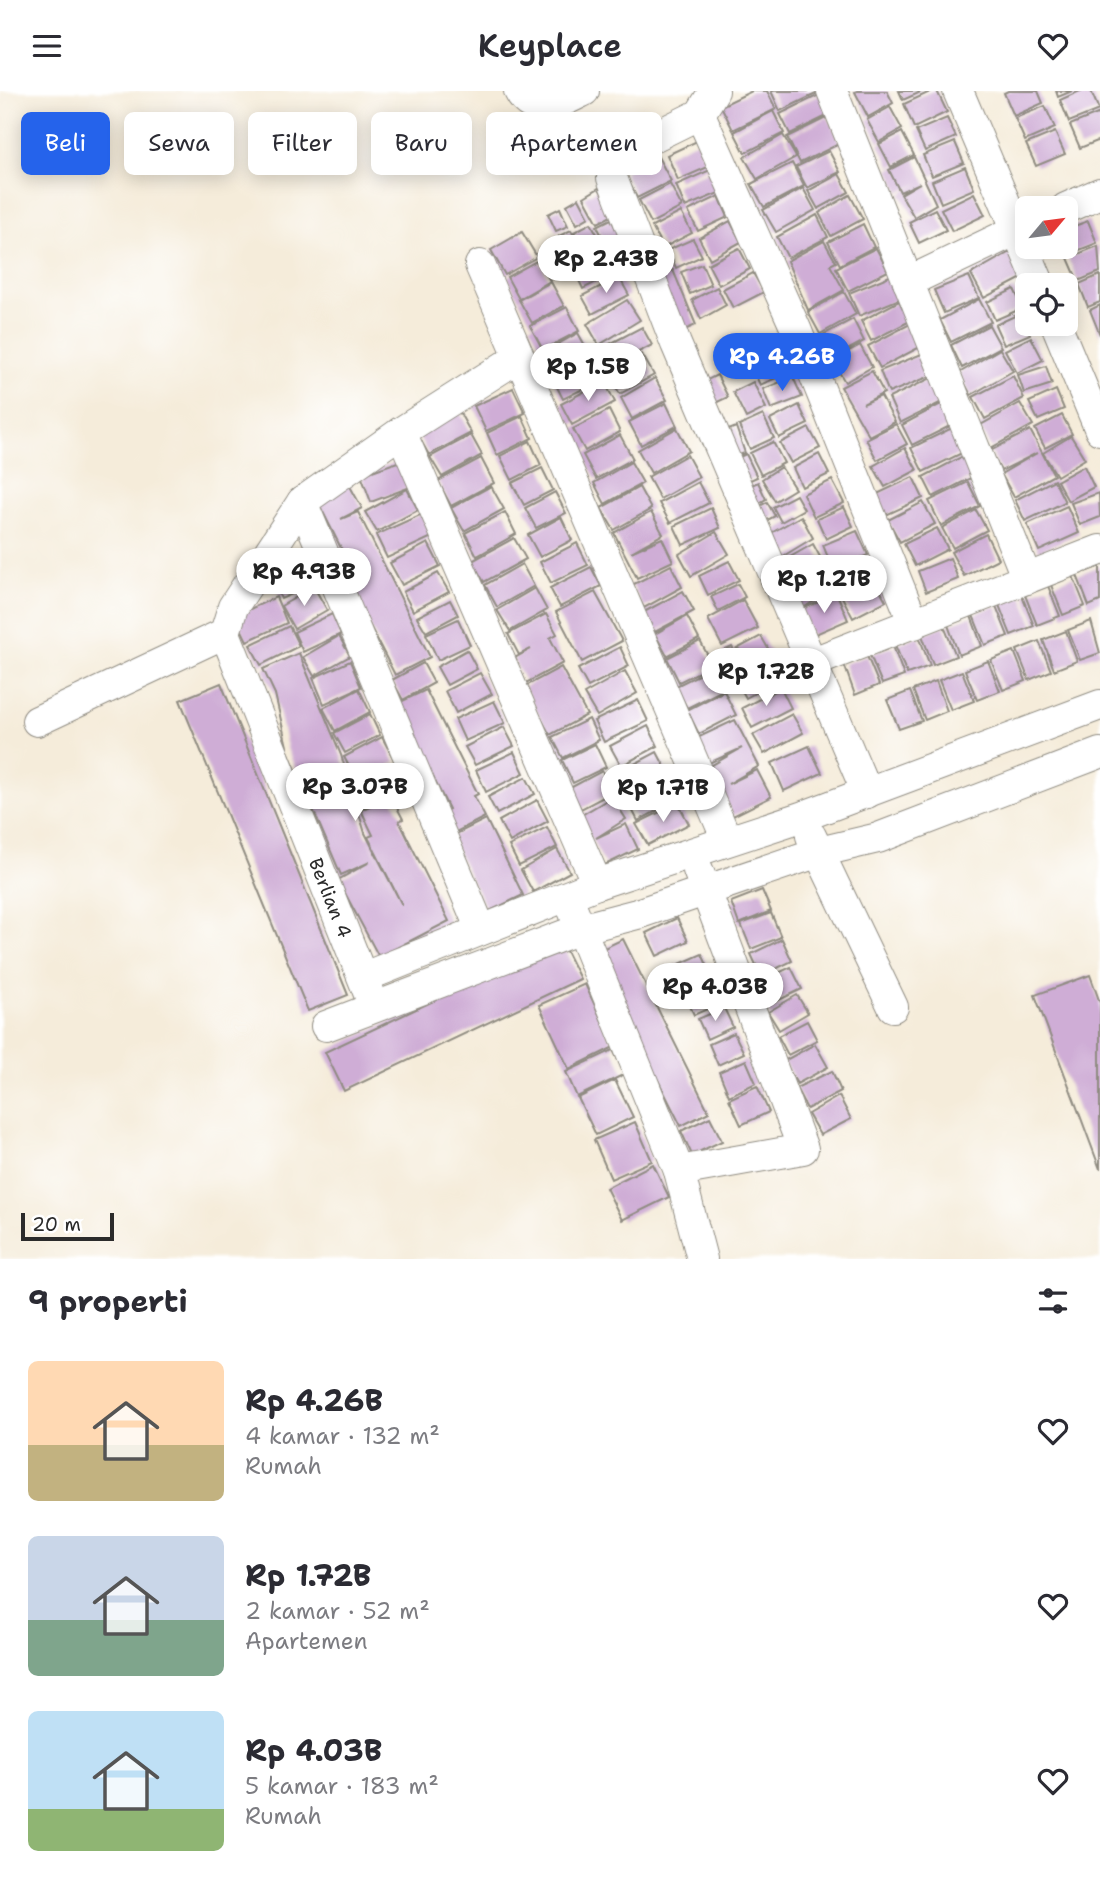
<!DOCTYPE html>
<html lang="id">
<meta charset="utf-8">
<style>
body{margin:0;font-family:"Shantell Sans",sans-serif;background:#f2f2f3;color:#2b2b33;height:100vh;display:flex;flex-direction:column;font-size:26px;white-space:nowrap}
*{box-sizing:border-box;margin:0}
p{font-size:23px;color:#7c7c81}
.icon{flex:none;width:38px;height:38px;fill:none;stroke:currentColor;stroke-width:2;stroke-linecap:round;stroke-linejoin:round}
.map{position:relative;height:1168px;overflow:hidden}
.side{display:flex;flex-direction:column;background:#fff;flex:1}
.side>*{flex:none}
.banner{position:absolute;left:21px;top:21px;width:700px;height:63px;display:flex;gap:14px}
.needle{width:46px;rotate:61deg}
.tools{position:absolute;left:1015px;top:105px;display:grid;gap:14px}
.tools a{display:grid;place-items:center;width:63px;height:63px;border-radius:10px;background:#fff;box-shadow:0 4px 18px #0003;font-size:35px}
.scale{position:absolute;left:21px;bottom:18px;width:93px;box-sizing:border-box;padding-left:7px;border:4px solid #2b2b2b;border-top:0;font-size:19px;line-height:24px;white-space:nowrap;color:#2b2b2b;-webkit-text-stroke:5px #fff;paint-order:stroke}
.price{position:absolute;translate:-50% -60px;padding:0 16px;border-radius:24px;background:#fff;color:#222;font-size:23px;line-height:46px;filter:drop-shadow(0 2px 4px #0008)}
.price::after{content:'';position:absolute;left:50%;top:42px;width:21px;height:16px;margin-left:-10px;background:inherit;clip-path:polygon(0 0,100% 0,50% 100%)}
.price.current{background:#2563eb;color:#fff}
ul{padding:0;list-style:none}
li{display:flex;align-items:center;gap:21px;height:175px;padding:0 28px}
li span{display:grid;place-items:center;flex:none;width:196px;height:140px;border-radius:10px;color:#555}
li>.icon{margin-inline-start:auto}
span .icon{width:84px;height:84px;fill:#fffc;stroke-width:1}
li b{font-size:30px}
h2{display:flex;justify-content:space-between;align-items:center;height:84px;padding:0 28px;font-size:30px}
.chip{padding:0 24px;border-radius:10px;background:#fff;box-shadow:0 4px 18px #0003;font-size:24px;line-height:63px}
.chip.current{background:#2563eb;color:#fff}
header{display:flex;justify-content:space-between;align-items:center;height:91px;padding:0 28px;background:#fff;font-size:32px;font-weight:600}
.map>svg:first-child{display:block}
</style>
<header><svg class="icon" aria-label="menu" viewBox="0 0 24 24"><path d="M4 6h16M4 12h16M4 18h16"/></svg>Keyplace<svg class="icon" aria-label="heart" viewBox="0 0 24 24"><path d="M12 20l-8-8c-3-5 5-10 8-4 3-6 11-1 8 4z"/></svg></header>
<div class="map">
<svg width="1100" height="1168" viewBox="0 0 1100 1168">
<rect width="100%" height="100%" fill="#fff"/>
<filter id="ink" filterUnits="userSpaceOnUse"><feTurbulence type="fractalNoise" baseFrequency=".0143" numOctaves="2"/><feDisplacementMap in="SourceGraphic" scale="14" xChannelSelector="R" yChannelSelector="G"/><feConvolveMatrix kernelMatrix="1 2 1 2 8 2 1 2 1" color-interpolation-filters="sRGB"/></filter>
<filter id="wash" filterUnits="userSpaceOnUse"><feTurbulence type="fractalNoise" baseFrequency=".00686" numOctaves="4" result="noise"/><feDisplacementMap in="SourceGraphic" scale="28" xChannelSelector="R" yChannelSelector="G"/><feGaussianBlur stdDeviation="1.57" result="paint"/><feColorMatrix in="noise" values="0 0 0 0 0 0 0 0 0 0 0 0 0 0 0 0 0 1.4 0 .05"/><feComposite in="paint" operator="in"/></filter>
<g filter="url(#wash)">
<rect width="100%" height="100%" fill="#f5ecda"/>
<g id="blocks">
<g fill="#cfadd6">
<path d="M752,0H767L776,18L733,39L721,15Z"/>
<path d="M771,0H818V2L780,20Z"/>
<path d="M857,0H887L893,12L868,26L855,1Z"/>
<path d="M899,0H923L903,9Z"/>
<path d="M932,0H937L947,21L914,37L904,13Z"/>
<path d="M1008,0H1038L1043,12L1014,25L1004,2Z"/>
<path d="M1056,0H1072L1058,6Z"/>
<path d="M1080,0H1091L1099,19L1069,31L1060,9Z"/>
<path d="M821,3L831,23L790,43L780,23Z"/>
<path d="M1045,15L1055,37L1025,50L1015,27Z"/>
<path d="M890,16L902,38L879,51L867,29Z"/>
<path d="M773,20L784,42L745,62L734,41Z"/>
<path d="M1100,22V49L1080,57L1070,34Z"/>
<path d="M828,26L841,52L800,72L787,46Z"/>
<path d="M947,27L956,46L925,60L916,40Z"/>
<path d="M902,41L914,64L891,76L879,53Z"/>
<path d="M1055,41L1065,63L1036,75L1026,53Z"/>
<path d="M783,44L796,66L757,88L744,66Z"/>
<path d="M697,50L708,76L678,89L667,64Z"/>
<path d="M955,51L964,72L932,85L923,64Z"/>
<path d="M829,60L840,81L807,97L796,76Z"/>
<path d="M657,64L671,90L637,107L624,81Z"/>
<path d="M914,66L936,113L914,126L901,103L920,92L900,101L889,79Z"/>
<path d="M792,72L804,95L764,116L751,93Z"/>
<path d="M965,76L974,98L941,112L932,90Z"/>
<path d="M710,79L719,102L685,116L676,94Z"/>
<path d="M839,83L849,101L818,118L808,100Z"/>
<path d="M670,93L682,116L651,132L639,109Z"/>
<path d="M599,97L613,124L598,132L584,106Z"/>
<path d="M803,97L815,119L776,141L763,119Z"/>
<path d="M974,102L985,124L952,140L941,118Z"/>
<path d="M850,104L863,128L831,145L819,122Z"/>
<path d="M719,105L728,126L698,140L688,120Z"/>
<path d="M579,107L589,126L577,133L567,114Z"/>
<path d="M560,117L568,135L556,140L548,123Z"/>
<path d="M935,118L946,139L919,152L909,131Z"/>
<path d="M681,121L692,142L663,157L652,136Z"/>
<path d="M817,124L828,146L788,167L777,146Z"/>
<path d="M611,128L622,150L608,157L597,135Z"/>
<path d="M730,130L741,151L710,168L699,147Z"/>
<path d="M1088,130L1097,152L1067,164L1064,156L1066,138Z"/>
<path d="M591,132L604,156L587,165L574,141Z"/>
<path d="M863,133L874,156L840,174L828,151Z"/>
<path d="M571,139L585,166L573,172L559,145Z"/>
<path d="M522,141L537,166L505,184L491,159Z"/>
<path d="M693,148L702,165L676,177L668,159Z"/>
<path d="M824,150L836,171L830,174L844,199L808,219L787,170Z"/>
<path d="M1098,155L1100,181L1078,190L1068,167Z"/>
<path d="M739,157L750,178L719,194L708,173Z"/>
<path d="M876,157L888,180L848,200L836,177Z"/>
<path d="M1010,161L1024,186L984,207L971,183Z"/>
<path d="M611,164L618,180L583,198L575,181Z"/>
<path d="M538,169L550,190L519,208L507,186Z"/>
<path d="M702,173L711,194L690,203L681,181Z"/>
<path d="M673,179L696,234L680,241L657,186Z"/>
<path d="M753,182L764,201L733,217L723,198Z"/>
<path d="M892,184L902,207L859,225L849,202Z"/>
<path d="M1100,184V211L1088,216L1079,193Z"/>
<path d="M969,185L979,207L944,222L934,199Z"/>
<path d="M619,186L629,204L592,223L582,205Z"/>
<path d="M551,191L564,215L532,232L519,209Z"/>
<path d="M717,196L726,214L701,228L692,209Z"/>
<path d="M1014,198L1023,217L995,229L987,211Z"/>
<path d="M844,201L856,223L820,243L808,221Z"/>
<path d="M979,208L991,231L951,251L940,229Z"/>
<path d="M627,209L640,229L599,254L587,233Z"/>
<path d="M899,210L910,230L871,250L861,230Z"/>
<path d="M1100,214V244L1090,219Z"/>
<path d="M567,216L579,240L543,259L530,235Z"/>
<path d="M1021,222L1030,243L1004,254L995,234Z"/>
<path d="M853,228L864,250L831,268L819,246Z"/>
<path d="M910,233L922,255L880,277L868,255Z"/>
<path d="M989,234L1001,256L962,277L951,254Z"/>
<path d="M642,236L652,254L612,275L602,257Z"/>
<path d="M578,242L591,265L556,284L544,261Z"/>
<path d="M1031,246L1043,269L1017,282L1005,259Z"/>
<path d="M860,254L872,276L845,291L832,269Z"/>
<path d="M779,257L790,281L760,294L749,271Z"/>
<path d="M1000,258L1013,280L971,304L959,282Z"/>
<path d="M924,262L933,284L889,302L880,280Z"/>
<path d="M642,263L654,284L620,303L608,283Z"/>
<path d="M591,268L601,289L563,308L553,288Z"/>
<path d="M1046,275L1052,293L1024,302L1018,284Z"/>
<path d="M872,280L884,302L863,313L881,305L895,331L869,345L841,296Z"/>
<path d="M717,284L728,306L711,314L701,292Z"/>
<path d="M1013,285L1024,307L985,328L973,306Z"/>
<path d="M793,286L802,306L771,318L763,298Z"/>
<path d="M655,287L667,309L632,328L621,307Z"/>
<path d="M931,287L942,311L900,332L889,307Z"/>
<path d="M604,290L615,311L572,334L561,313Z"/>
<path d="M753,291L766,317L746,327L733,301Z"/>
<path d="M513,297L525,322L486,340L474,315Z"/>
<path d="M1056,299L1064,318L1038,329L1029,311Z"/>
<path d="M666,312L677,335L641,354L629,331Z"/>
<path d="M1020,312L1033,334L991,357L979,335Z"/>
<path d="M941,313L952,334L912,354L902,334Z"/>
<path d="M799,314L808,333L779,347L770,329Z"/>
<path d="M457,317L471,342L429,364L415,339Z"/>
<path d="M609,319L620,341L585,360L573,338Z"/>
<path d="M763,324L774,347L750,358L739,335Z"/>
<path d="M1062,324L1072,343L1045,357L1035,338Z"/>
<path d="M522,325L532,347L497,364L487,342Z"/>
<path d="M896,333L907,353L877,369L866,348Z"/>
<path d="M736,336L745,362L735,365L726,340Z"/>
<path d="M677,337L689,360L651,382L638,359Z"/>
<path d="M809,337L820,357L791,372L780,352Z"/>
<path d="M952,337L964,361L923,381L911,357Z"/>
<path d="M1030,339L1054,384L1014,406L1001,383L1037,362L1001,380L990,360Z"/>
<path d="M471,344L482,364L442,386L430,366Z"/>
<path d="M620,344L633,368L596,388L583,364Z"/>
<path d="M1071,345L1085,368L1057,385L1043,362Z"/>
<path d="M530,350L541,374L512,389L500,365Z"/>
<path d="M773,351L784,372L761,384L750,362Z"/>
<path d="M905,357L917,379L885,396L873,375Z"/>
<path d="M746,363L757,386L746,391L735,368Z"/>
<path d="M819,363L829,383L802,396L793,377Z"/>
<path d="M687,364L699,386L660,408L648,386Z"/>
<path d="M963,365L973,386L933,406L923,386Z"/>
<path d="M481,367L494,392L451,415L438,390Z"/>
<path d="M403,369L413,395L371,411L361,384Z"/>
<path d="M631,371L643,392L605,413L594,392Z"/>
<path d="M1084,375L1094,396L1068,410L1057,390Z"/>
<path d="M781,376L795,398L775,410L762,388Z"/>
<path d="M542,377L553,399L524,414L512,392Z"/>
<path d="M913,386L923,407L886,424L877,403Z"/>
<path d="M346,388L362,417L341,428L358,421L430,566L395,584L346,488L354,483L315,405Z"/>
<path d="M832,389L844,412L814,426L803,403Z"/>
<path d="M1054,389L1065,411L1025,430L1015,409Z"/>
<path d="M698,391L709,412L670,432L659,412Z"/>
<path d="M758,391L766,408L754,415L745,397Z"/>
<path d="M968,391L980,415L941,435L929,410Z"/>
<path d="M491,395L504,418L464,440L451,417Z"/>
<path d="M639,396L651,418L614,439L601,417Z"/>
<path d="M407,398L418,419L377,441L365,421Z"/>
<path d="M555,401L566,422L536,437L525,417Z"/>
<path d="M1099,402L1100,426L1080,434L1071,412Z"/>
<path d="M796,404L804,418L781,431L773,416Z"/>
<path d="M767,411L775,425L764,431L756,417Z"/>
<path d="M923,411L935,433L900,451L888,429Z"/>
<path d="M1067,415L1079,442L1039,460L1027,433Z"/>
<path d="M844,416L853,435L826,448L817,428Z"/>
<path d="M711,417L720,437L683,454L674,435Z"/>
<path d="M976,419L987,439L953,457L942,437Z"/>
<path d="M505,421L516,443L477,465L465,442Z"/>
<path d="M651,421L663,443L631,461L662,447L673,470L637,487L614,442Z"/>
<path d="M422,423L432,446L387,467L376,444Z"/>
<path d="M801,425L813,447L780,467L766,445Z"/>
<path d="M561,426L572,449L540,466L528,444Z"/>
<path d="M937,437L948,458L915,475L904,453Z"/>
<path d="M857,440L868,464L833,479L823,454Z"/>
<path d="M716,441L729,463L691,485L679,463Z"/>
<path d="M986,443L998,468L964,485L951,461Z"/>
<path d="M514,447L526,468L484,491L472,470Z"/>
<path d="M428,452L440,475L402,494L390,472Z"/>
<path d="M577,452L588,474L551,492L540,471Z"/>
<path d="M813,453L824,473L788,493L778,473Z"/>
<path d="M950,467L958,488L926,501L918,480Z"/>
<path d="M866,469L874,484L845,499L837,484Z"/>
<path d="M304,470L315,493L281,508L270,484Z"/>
<path d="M729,470L739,489L708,504L699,485Z"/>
<path d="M522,473L534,495L497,516L485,494Z"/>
<path d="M671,474L682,496L644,517L632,494Z"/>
<path d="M1100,475V510L1089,515L1077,484Z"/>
<path d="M591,476L601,495L560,516L550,497Z"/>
<path d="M824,478L836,496L800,519L788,500Z"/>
<path d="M438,482L449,501L413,520L403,501Z"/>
<path d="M1073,485L1085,515L1063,524L1051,494Z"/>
<path d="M875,489L886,510L853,527L842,506Z"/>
<path d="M738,493L745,506L718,520L711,506Z"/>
<path d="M1048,495L1060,525L1037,534L1025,504Z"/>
<path d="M314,496L327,519L294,538L281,515Z"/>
<path d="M535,497L547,519L510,540L497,519Z"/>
<path d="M683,500L694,520L655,541L644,521Z"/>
<path d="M595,501L622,550L582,571L556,521Z"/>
<path d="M837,503L848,529L811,545L800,519Z"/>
<path d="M1022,505L1034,535L1011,544L999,514Z"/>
<path d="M276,506L287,532L247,550L235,525Z"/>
<path d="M450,509L458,524L426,541L417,526Z"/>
<path d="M743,509L758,537L722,555L708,528Z"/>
<path d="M996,515L1008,545L985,554L973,524Z"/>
<path d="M332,523L341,543L303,561L294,541Z"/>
<path d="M546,523L557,543L550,547L563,572L526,592L513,568L531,558L519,564L508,543Z"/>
<path d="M687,525L699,548L667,565L655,543Z"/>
<path d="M971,525L982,555L959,564L948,534Z"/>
<path d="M458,528L470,554L438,569L426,543Z"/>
<path d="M1091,530L1100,562L1080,569L1068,539Z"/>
<path d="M289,535L299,555L261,574L250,554Z"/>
<path d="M944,535L956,565L933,574L922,544Z"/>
<path d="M1066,540L1077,570L1054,579L1043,549Z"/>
<path d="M339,545L350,565L314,585L303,566Z"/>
<path d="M761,545L773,566L746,580L735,559Z"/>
<path d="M919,545L930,575L907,583L895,554Z"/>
<path d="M700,550L713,574L679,591L667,567Z"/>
<path d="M1039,550L1051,580L1029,589L1017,559Z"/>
<path d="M893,555L904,585L882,593L870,564Z"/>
<path d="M620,556L629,575L588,596L578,578Z"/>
<path d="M732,556L744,579L734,584L723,560Z"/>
<path d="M467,559L477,578L447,594L437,576Z"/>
<path d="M1014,560L1026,590L1003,599L991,569Z"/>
<path d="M299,562L341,664L365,742L402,814L368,746L373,744L361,719L391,705L403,728L399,730L449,830L379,866L338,789L370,771L341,784L288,660L275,603L263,578Z"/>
<path d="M867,565L879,594L855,604L844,573Z"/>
<path d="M350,570L361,596L324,613L313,587Z"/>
<path d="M988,570L1000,600L977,609L965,579Z"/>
<path d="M423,572L434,592L403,609L392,589Z"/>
<path d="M771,572L780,588L746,607L737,591Z"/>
<path d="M561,576L587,624L550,644L524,596Z"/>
<path d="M714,576L725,598L687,617L676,595Z"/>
<path d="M625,580L637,602L597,625L584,603Z"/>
<path d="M962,580L974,610L951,619L939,589Z"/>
<path d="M480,582L492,603L456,622L445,600Z"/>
<path d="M936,590L947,620L925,629L913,599Z"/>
<path d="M221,592L348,904L308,920L180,609Z"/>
<path d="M781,597L791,617L752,637L742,617Z"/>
<path d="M359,598L370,621L335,640L323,617Z"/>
<path d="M426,599L478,703L474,705L485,726L454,742L443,721L449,718L396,613Z"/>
<path d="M724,600L736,624L699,643L687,619Z"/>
<path d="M910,600L922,630L899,638L887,609Z"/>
<path d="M638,609L648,630L604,651L594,630Z"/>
<path d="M494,610L505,632L465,650L455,628Z"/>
<path d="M370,623L380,644L345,662L334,642Z"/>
<path d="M792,623L803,642L764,663L753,644Z"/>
<path d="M589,628L599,649L563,667L552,646Z"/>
<path d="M735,629L759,675L728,693L757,679L771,706L733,725L707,677L742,657L709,672L697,647Z"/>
<path d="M648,635L658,655L621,675L610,655Z"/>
<path d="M504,636L514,655L475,674L465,656Z"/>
<path d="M382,646L395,671L357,690L344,666Z"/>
<path d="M595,653L606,676L573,692L562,669Z"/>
<path d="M809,655L822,682L784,700L772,672Z"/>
<path d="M514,661L524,682L486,701L476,679Z"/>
<path d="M657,661L667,680L633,698L623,679Z"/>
<path d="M391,675L402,697L363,717L352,695Z"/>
<path d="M602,680L613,701L581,718L570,697Z"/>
<path d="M665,683L679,708L638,730L625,705Z"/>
<path d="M526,686L535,703L497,723L488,706Z"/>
<path d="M612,706L626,728L596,747L626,733L638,758L605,774L580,725Z"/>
<path d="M537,709L548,730L510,751L499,730Z"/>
<path d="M678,712L689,733L648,754L636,733Z"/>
<path d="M486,728L523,804L488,821L450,746Z"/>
<path d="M547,736L557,756L519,775L509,755Z"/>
<path d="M557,758L570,781L533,801L521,779Z"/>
<path d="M762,799L771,820L739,833L731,811Z"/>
<path d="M771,822L781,846L751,858L741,833Z"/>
<path d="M677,827L688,850L657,865L646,842Z"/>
<path d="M623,848L709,1021L681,1035L620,913L600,859Z"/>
<path d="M782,848L792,870L761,885L751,863Z"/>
<path d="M561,850L580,888L344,1000L325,961Z"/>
<path d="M702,863L713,887L686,899L675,875Z"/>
<path d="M791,876L802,898L771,913L761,890Z"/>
<path d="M1090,884L1100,912V1078L1035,904Z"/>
<path d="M714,891L723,911L694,924L685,904Z"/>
<path d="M585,893L614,956L569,978L539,914Z"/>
<path d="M797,904L808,922L779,939L768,921Z"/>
<path d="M724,917L733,936L707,948L698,928Z"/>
<path d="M807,930L817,949L788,964L778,945Z"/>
<path d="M734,942L744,962L718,974L709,953Z"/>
<path d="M815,953L828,976L797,993L784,970Z"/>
<path d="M613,959L625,983L577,1006L566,981Z"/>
<path d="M746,969L756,992L729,1005L719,981Z"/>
<path d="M832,980L841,1000L807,1018L796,997Z"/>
<path d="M615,989L633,1026L596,1044L578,1007Z"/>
<path d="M757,995L769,1021L741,1034L729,1008Z"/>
<path d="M839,1005L851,1028L820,1044L808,1023Z"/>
<path d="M710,1026L722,1050L692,1064L681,1040Z"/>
<path d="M635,1031L652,1070L611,1088L594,1049Z"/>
<path d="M653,1073L669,1106L622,1129L606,1097Z"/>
</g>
</g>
</g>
<g filter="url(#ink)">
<use href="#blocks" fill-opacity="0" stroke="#908c82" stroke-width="2"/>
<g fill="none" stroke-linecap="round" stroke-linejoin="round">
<defs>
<g id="minor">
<path d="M519,0C533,29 564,10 584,0"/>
<path d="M714,0L700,23L627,59L613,71L612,87L676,253L867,702"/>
<path d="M832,0L1027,488"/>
<path d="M958,0L1040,194"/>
<path d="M700,23L796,238L914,533"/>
<path d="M1066,117L1100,102"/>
<path d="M480,174L727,749"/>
<path d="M908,191L1027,134"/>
<path d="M1056,233L1100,339"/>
<path d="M401,341L597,793"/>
<path d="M302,411L481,839"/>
<path id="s1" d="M225,542L369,903"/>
<path d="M811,572L1100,459"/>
<path d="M37,630L225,542L233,516L302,411L401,341L519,266"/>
<path d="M811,745L893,916"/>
<path d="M573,819L679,1080L702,1168"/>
<path d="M364,886L597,793L801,726L1100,614"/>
<path d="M326,935L580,838L637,823L819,761L878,747L1100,662"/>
<path d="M679,1080L803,1058L698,779"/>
</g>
</defs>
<use href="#minor" stroke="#908c82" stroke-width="32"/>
<use href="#minor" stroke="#fff" stroke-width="30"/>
</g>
</g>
<g text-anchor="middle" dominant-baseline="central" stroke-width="5" stroke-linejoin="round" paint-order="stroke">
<g font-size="19" fill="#2b2b2b" stroke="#fff">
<text stroke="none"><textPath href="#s1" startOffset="285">Berlian 4</textPath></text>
</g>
</g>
</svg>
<div class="tools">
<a><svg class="needle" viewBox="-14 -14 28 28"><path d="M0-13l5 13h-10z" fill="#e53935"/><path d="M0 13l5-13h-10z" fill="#7c7c81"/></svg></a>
<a><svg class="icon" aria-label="locate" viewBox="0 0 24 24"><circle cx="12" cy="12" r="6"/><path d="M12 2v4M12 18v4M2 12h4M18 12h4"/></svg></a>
</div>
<div class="scale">20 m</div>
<b class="price" style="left:606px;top:204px">Rp 2.43B</b>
<b class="price current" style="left:782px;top:302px">Rp 4.26B</b>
<b class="price" style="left:588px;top:312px">Rp 1.5B</b>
<b class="price" style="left:304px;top:517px">Rp 4.93B</b>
<b class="price" style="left:824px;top:524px">Rp 1.21B</b>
<b class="price" style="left:766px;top:617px">Rp 1.72B</b>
<b class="price" style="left:355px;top:732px">Rp 3.07B</b>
<b class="price" style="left:663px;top:733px">Rp 1.71B</b>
<b class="price" style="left:715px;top:932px">Rp 4.03B</b>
<div class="banner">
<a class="chip current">Beli</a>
<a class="chip">Sewa</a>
<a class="chip">Filter</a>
<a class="chip">Baru</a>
<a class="chip">Apartemen</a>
</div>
</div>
<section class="side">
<h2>9 properti<svg class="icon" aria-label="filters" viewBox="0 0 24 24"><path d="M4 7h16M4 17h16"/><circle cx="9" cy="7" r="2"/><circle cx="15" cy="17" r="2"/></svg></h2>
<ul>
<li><span style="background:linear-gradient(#ffd9b3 60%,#c2b280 0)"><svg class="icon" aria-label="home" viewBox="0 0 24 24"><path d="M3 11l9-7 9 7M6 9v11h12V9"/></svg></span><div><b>Rp 4.26B</b><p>4 kamar · 132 m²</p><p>Rumah</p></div><svg class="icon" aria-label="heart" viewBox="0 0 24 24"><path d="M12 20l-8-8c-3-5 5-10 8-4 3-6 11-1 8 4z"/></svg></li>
<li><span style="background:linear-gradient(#c9d6e8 60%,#7fa58c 0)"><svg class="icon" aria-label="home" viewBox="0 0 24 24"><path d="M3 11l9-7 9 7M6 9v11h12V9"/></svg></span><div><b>Rp 1.72B</b><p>2 kamar · 52 m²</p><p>Apartemen</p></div><svg class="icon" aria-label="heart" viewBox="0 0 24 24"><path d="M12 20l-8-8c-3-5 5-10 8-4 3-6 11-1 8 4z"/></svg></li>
<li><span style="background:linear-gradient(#bfe0f5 70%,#8fb573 0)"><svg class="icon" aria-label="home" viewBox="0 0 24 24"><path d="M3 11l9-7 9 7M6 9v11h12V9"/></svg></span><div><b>Rp 4.03B</b><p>5 kamar · 183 m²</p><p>Rumah</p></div><svg class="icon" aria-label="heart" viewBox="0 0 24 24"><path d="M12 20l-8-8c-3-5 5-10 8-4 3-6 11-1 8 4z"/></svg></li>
</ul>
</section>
